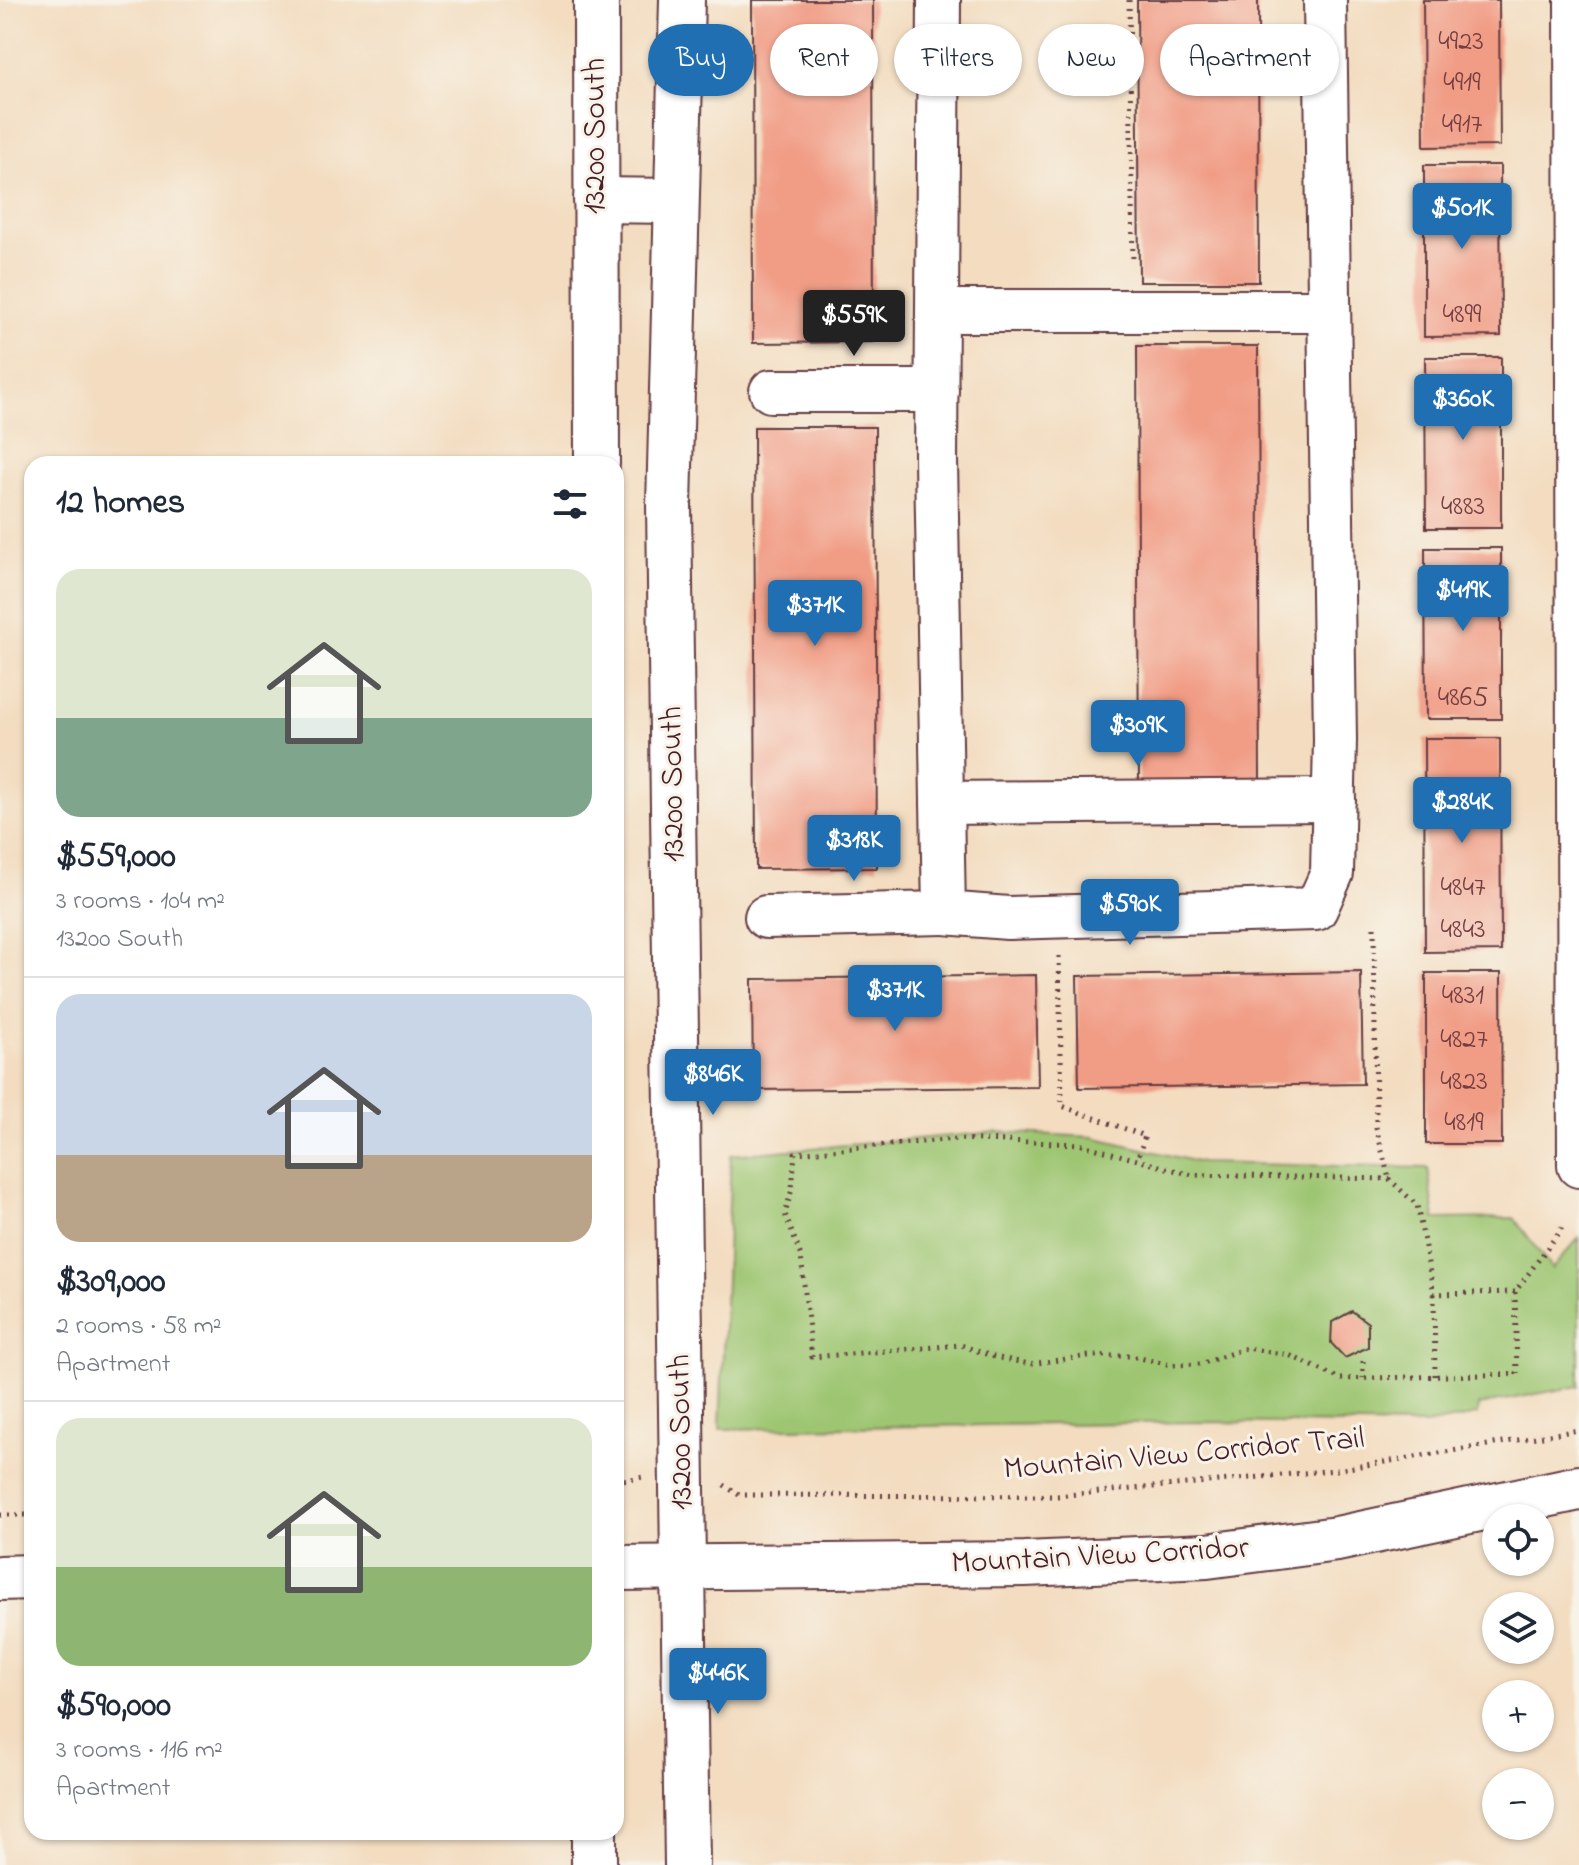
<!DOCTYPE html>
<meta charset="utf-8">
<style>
body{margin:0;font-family:"Indie Flower",sans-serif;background:#f2f2f3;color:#1f2937;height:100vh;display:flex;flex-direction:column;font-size:30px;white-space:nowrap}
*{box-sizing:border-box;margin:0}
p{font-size:26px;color:#747a83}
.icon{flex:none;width:44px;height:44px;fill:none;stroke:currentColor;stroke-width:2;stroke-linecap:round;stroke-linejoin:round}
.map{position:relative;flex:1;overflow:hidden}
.sheet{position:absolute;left:24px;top:456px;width:600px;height:1384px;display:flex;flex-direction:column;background:#fff;border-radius:24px;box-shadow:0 2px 6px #0004}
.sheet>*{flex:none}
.guide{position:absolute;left:648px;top:24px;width:760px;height:72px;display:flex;gap:16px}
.buttons{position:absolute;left:1482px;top:1504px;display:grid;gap:16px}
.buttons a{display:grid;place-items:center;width:72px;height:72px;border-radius:50%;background:#fff;box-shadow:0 2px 6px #0004;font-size:40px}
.price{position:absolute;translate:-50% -68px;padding:0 18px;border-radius:8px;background:#1f6fb2;color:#fff;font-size:26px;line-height:52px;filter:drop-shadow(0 2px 4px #0008)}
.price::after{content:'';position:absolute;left:50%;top:48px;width:24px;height:18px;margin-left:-12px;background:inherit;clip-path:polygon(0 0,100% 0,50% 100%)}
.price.current{background:#222;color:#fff}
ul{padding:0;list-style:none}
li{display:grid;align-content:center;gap:16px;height:424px;padding:0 32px}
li+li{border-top:2px solid #e0e1e3}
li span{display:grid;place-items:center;height:248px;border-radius:24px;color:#555}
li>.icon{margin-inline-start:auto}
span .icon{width:144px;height:144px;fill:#fffc;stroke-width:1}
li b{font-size:34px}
h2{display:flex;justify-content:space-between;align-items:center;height:96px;padding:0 32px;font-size:34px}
.tag{padding:0 28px;border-radius:36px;background:#fff;box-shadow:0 2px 6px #0004;font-size:28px;line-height:72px}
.tag.current{background:#1f6fb2;color:#fff}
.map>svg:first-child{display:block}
</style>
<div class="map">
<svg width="1579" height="1865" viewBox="0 0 1579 1865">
<rect width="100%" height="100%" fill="#f7f3e8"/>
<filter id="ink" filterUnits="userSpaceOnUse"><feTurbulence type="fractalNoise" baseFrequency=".0125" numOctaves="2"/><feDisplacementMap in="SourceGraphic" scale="16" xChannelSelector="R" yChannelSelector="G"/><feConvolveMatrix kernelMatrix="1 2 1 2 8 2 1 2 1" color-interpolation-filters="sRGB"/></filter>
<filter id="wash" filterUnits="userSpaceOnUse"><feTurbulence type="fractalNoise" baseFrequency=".006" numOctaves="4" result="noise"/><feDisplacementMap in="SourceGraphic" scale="32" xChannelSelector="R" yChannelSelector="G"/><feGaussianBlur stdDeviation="1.8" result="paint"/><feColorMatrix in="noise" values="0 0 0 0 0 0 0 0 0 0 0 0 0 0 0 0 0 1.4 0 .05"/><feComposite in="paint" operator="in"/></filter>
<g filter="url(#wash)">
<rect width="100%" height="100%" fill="#f3dcbf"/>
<path fill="#9ec672" stroke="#74724e" stroke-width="2" d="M996,1132L1093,1137L1201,1163L1428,1168L1435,1219L1514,1218L1552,1269L1579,1238V1386L1478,1405L1477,1415L1425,1425L1203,1422L720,1429L731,1155Z"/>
<g id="blocks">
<g fill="#f19c85">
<path d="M752,0H873L874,342L753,343Z"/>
<path d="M1137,0H1258L1259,282H1139Z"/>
<path d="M1423,0H1499L1500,146L1424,147Z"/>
<path d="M1424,165H1500L1501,336L1424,337Z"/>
<path d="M1137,346H1258L1260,787L1139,788Z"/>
<path d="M1425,357H1501V528H1426Z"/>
<path d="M754,427H875L877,868L756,869Z"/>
<path d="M1425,548H1501V719H1426Z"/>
<path d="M1424,738H1500L1501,951L1425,952Z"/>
<path d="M1361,972L1363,1084L1079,1088L1077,976Z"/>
<path d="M1426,973H1501L1502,1144H1426Z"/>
<path d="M1036,975L1038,1087L753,1090L752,979Z"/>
<path d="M1352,1311L1368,1323V1347L1345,1358L1331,1343L1332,1322Z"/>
</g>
</g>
</g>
<g filter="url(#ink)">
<use href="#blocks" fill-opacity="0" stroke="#633b41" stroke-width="2"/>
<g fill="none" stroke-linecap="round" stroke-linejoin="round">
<defs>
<g id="street">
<path d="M939,0L936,460L944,913L1008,918L1316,909L1332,873L1335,740L1325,0"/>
<path d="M1576,0L1579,1166"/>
<path d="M937,311H1329"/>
<path d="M771,391H937"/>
<path d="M942,803L1334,800"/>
<path d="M766,917L944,913"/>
</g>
<g id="secondary">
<path d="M596,0L597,464"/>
<path d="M682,0L669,506L687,1865"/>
<path d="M596,200L676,201"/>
<path d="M594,1832V1865"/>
</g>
<g id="highway">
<path d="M616,1568L1025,1564L1207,1556L1337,1539L1579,1488"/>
<path d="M0,1578L32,1577"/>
</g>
</defs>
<use href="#street" stroke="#633b41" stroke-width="46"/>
<use href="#secondary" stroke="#633b41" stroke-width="48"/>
<use href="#highway" stroke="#633b41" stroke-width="48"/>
<g stroke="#633b41" stroke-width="5" stroke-dasharray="2 6" stroke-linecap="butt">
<path d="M1129,0L1133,263"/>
<path d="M1374,927L1376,1127L1389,1179"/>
<path d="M1059,956L1062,1106L1145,1136L1137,1160"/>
<path d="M1515,1292L1434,1294L1417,1205L1389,1179L1192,1175L1079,1144L957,1139L795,1153L792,1189L785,1214L801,1256L812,1357L961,1345L994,1357L1030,1364L1089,1356H1131L1171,1365L1201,1364L1246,1348L1289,1355L1340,1379L1517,1374L1515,1292L1562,1228"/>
<path d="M1434,1294L1435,1376"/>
<path d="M1363,1361V1378"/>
<path d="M616,1481L644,1477"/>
<path d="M724,1485L739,1495L1057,1496L1336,1470L1579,1430"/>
<path d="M0,1515H32"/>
</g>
<use href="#street" stroke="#fff" stroke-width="42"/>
<use href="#secondary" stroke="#fff" stroke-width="44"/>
<use href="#highway" stroke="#fff" stroke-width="44"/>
</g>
</g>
<g text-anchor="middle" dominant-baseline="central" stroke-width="6" stroke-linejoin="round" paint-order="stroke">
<g font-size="28" fill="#743e42">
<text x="1461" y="42">4923</text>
<text x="1462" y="83">4919</text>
<text x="1462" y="125">4917</text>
<text x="1462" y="315">4899</text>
<text x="1463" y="507">4883</text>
<text x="1463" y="698">4865</text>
<text x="1463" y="888">4847</text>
<text x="1463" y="930">4843</text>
<text x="1463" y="996">4831</text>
<text x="1464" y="1040">4827</text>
<text x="1464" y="1082">4823</text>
<text x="1464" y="1123">4819</text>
</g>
<g font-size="32" fill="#4a1f2b" stroke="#f7f3e8">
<text transform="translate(596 136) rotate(-90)">13200 South</text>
<text transform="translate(674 784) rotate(-91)">13200 South</text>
<text transform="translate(682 1432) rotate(-91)">13200 South</text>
<text transform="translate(1184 1455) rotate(-5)">Mountain View Corridor Trail</text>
<text transform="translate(1100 1557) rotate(-3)">Mountain View Corridor</text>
</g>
</g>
</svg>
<div class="buttons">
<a><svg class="icon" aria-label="locate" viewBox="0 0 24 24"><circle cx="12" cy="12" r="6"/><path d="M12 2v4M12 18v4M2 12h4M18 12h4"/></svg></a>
<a><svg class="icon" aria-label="layers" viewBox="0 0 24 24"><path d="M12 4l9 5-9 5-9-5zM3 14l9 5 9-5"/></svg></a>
<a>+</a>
<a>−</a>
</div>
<b class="price" style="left:1462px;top:251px">$501K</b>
<b class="price current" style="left:854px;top:358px">$559K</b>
<b class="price" style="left:1463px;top:442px">$360K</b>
<b class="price" style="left:1463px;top:633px">$419K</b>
<b class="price" style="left:815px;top:648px">$371K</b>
<b class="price" style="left:1138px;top:768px">$309K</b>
<b class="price" style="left:1462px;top:845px">$284K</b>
<b class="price" style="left:854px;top:883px">$318K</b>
<b class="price" style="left:1130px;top:947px">$590K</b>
<b class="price" style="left:895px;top:1033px">$371K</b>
<b class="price" style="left:713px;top:1117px">$846K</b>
<b class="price" style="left:718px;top:1716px">$446K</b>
<div class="guide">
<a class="tag current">Buy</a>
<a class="tag">Rent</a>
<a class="tag">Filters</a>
<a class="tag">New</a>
<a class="tag">Apartment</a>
</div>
<section class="sheet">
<h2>12 homes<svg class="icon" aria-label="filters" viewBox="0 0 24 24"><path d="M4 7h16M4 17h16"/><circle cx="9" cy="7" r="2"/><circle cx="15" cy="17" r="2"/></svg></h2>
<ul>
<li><span style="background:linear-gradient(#dfe7d0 60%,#7fa58c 0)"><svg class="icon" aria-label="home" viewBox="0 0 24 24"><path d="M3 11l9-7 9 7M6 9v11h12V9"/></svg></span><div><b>$559,000</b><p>3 rooms · 104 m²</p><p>13200 South</p></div></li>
<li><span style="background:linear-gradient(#c9d6e8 65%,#b9a48a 0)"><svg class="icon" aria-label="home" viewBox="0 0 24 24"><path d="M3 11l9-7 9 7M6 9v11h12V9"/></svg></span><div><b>$309,000</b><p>2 rooms · 58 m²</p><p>Apartment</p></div></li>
<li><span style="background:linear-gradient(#dfe7d0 60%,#8fb573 0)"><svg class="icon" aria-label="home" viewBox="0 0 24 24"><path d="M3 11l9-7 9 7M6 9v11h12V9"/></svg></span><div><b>$590,000</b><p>3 rooms · 116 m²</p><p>Apartment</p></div></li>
</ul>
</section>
</div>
